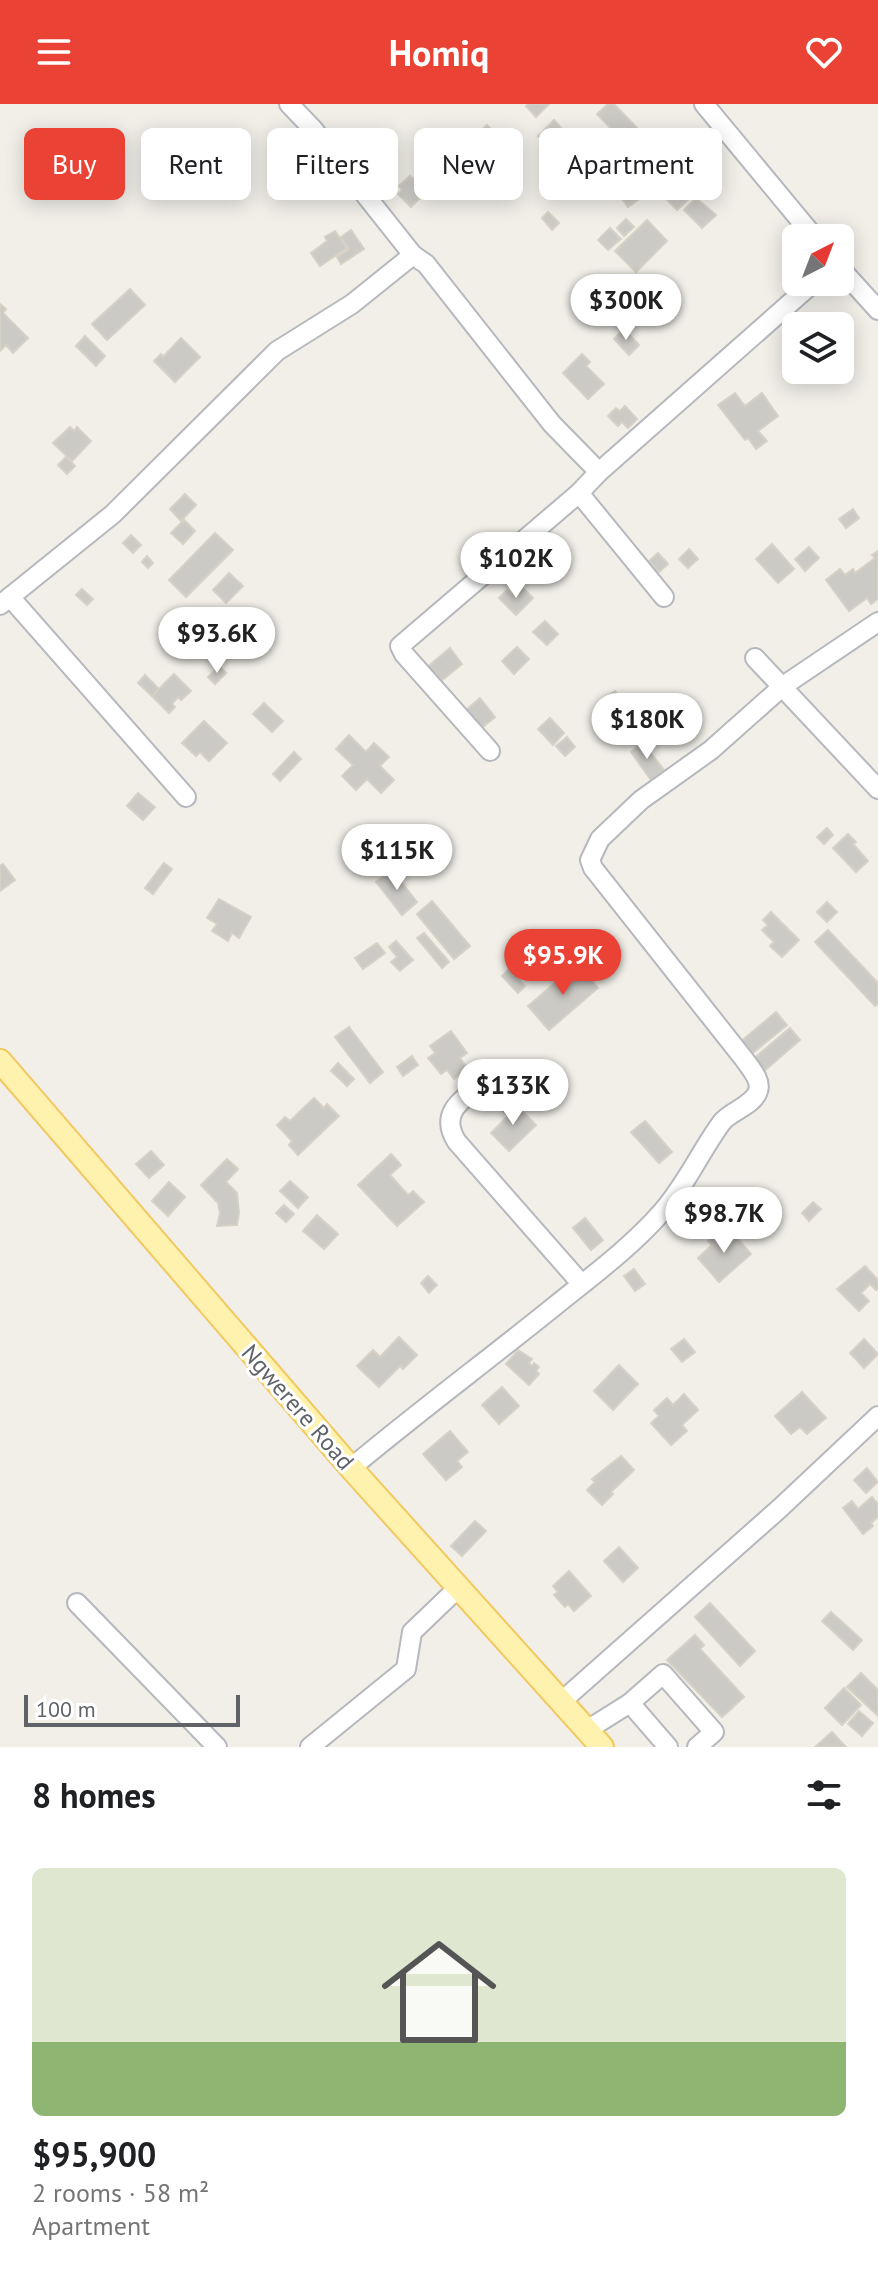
<!DOCTYPE html>
<meta charset="utf-8">
<style>
body{margin:0;font-family:"PT Sans",sans-serif;background:#f2f2f2;color:#202124;height:100vh;display:flex;flex-direction:column;font-size:30px;white-space:nowrap}
*{box-sizing:border-box;margin:0}
p{font-size:26px;color:#757577}
.icon{flex:none;width:44px;height:44px;fill:none;stroke:currentColor;stroke-width:2;stroke-linecap:round;stroke-linejoin:round}
.map{position:relative;height:1643px;overflow:hidden}
.details{display:flex;flex-direction:column;background:#fff;flex:1}
.details>*{flex:none}
.hud{position:absolute;left:24px;top:24px;width:830px;height:72px;display:flex;gap:16px}
.needle{width:52px;rotate:42deg}
.tools{position:absolute;left:782px;top:120px;display:grid;gap:16px}
.tools a{display:grid;place-items:center;width:72px;height:72px;border-radius:12px;background:#fff;box-shadow:0 4px 20px #0003;font-size:40px}
.scale{position:absolute;left:24px;bottom:20px;width:216px;box-sizing:border-box;padding-left:8px;border:4px solid #5f6368;border-top:0;font-size:22px;line-height:28px;white-space:nowrap;color:#5f6368;-webkit-text-stroke:6px #fff;paint-order:stroke}
.price{position:absolute;translate:-50% -68px;padding:0 18px;border-radius:28px;background:#fff;color:#222;font-size:26px;line-height:52px;filter:drop-shadow(0 2px 4px #0008)}
.price::after{content:'';position:absolute;left:50%;top:48px;width:24px;height:18px;margin-left:-12px;background:inherit;clip-path:polygon(0 0,100% 0,50% 100%)}
.price.selected{background:#ea4335;color:#fff}
ul{padding:0;list-style:none}
li{display:grid;align-content:center;gap:16px;height:424px;padding:0 32px}
li span{display:grid;place-items:center;height:248px;border-radius:12px;color:#555}
li>.icon{margin-inline-start:auto}
span .icon{width:144px;height:144px;fill:#fffc;stroke-width:1}
li b{font-size:34px}
h2{display:flex;justify-content:space-between;align-items:center;height:96px;padding:0 32px;font-size:34px}
.tag{padding:0 28px;border-radius:12px;background:#fff;box-shadow:0 4px 20px #0003;font-size:28px;line-height:72px}
.tag.selected{background:#ea4335;color:#fff}
header{display:flex;justify-content:space-between;align-items:center;height:104px;padding:0 32px;background:#ea4335;color:#fff;font-size:36px;font-weight:700}
.map>svg:first-child{display:block}
</style>
<header><svg class="icon" aria-label="menu" viewBox="0 0 24 24"><path d="M4 6h16M4 12h16M4 18h16"/></svg>Homiq<svg class="icon" aria-label="heart" viewBox="0 0 24 24"><path d="M12 20l-8-8c-3-5 5-10 8-4 3-6 11-1 8 4z"/></svg></header>
<div class="map">
<svg width="878" height="1643" viewBox="0 0 878 1643">
<rect width="100%" height="100%" fill="#f1efe8"/>
<g fill="#cccac5" stroke="#d6d1c6" stroke-width="2">
<path d="M528,0H549L536,13L526,2Z"/>
<path d="M608,0H614L638,25L625,39L597,10Z"/>
<path d="M554,16L563,26L548,41L538,32Z"/>
<path d="M487,21L506,40L495,51L476,31Z"/>
<path d="M640,27L649,37L634,51L625,41Z"/>
<path d="M679,35L694,50L684,60L669,45Z"/>
<path d="M708,57L718,68L705,81L694,70Z"/>
<path d="M675,69L695,89L677,106L658,86Z"/>
<path d="M419,70L431,83L411,103L398,90L402,86L399,82L410,72L413,75Z"/>
<path d="M627,79L639,95L628,103L616,87Z"/>
<path d="M696,94L716,111L702,124L684,106Z"/>
<path d="M548,108L559,119L552,126L542,114Z"/>
<path d="M626,115L634,123L624,132L617,124Z"/>
<path d="M647,116L667,137L636,168L615,147Z"/>
<path d="M610,124L621,135L608,146L598,136Z"/>
<path d="M351,126L364,145L341,160L337,153L349,145L341,133Z"/>
<path d="M335,127L347,144L320,162L311,149L327,137L325,133Z"/>
<path d="M611,171L622,183L612,192L601,180Z"/>
<path d="M655,183L665,193L655,204L644,193Z"/>
<path d="M130,185L145,201L107,236L92,220Z"/>
<path d="M0,200L6,205L3,209L28,234L13,249L6,241L0,247Z"/>
<path d="M624,225L639,241L629,251L614,235Z"/>
<path d="M85,232L105,252L96,262L76,242Z"/>
<path d="M181,234L200,253L175,278L154,257L161,250L163,253Z"/>
<path d="M582,250L590,258L586,262L604,280L588,295L563,269Z"/>
<path d="M735,289L745,302L762,289L778,312L758,327L767,337L756,345L748,334L745,336L718,301Z"/>
<path d="M625,302L637,315L628,324L622,318L618,322L608,312L616,304L620,307Z"/>
<path d="M70,323L74,327L77,323L91,337L72,357L53,339Z"/>
<path d="M66,353L75,362L67,370L58,361Z"/>
<path d="M185,390L196,401L181,417L170,405Z"/>
<path d="M853,405L859,414L846,424L839,415Z"/>
<path d="M184,416L195,427L183,440L171,429Z"/>
<path d="M215,429L233,446L186,493L169,476Z"/>
<path d="M131,431L141,441L133,449L123,439Z"/>
<path d="M772,440L794,465L778,479L756,455Z"/>
<path d="M809,443L819,454L805,467L795,455Z"/>
<path d="M689,445L698,455L688,464L679,455Z"/>
<path d="M878,447V495L871,500L867,494L849,507L826,476L840,465L845,471L853,465L855,469L875,454L872,451Z"/>
<path d="M658,449L668,460L659,468L649,457Z"/>
<path d="M147,452L153,459L148,464L142,458Z"/>
<path d="M229,469L243,482L226,499L213,486Z"/>
<path d="M521,482L533,494L516,511L499,494L507,486L512,491Z"/>
<path d="M82,485L93,495L87,501L76,491Z"/>
<path d="M545,517L558,530L547,541L533,528Z"/>
<path d="M517,543L529,555L514,570L502,557Z"/>
<path d="M450,544L462,560L436,581L424,566Z"/>
<path d="M219,562L226,569L215,580L208,573Z"/>
<path d="M174,570L191,587L181,596L178,593L172,600L175,603L169,609L152,592Z"/>
<path d="M145,571L159,585L152,592L138,579Z"/>
<path d="M615,587L624,600L614,607L604,594Z"/>
<path d="M480,594L495,613L479,626L465,607Z"/>
<path d="M264,599L283,617L272,628L253,610Z"/>
<path d="M550,614L564,629L553,641L538,625Z"/>
<path d="M204,617L227,639L209,657L200,648L196,652L182,639Z"/>
<path d="M349,631L366,648L374,639L389,653L380,662L394,676L381,689L367,675L356,686L342,672L353,661L336,645Z"/>
<path d="M567,633L575,643L565,652L556,642Z"/>
<path d="M643,639L664,666L651,676L631,648Z"/>
<path d="M294,648L301,655L280,677L273,670Z"/>
<path d="M138,689L155,703L143,716L127,702Z"/>
<path d="M827,724L833,731L824,740L817,733Z"/>
<path d="M848,730L856,738L853,740L868,757L856,768L833,744Z"/>
<path d="M164,759L172,765L153,790L145,784Z"/>
<path d="M3,760L15,776L0,787V762Z"/>
<path d="M392,766L417,798L402,811L376,778Z"/>
<path d="M219,795L251,813L239,834L232,829L228,837L212,827L217,820L207,814Z"/>
<path d="M432,797L470,842L454,855L417,810Z"/>
<path d="M827,798L837,808L827,818L817,808Z"/>
<path d="M771,808L799,836L782,853L770,842L774,838L762,826L768,821L763,816Z"/>
<path d="M828,826L878,879V900L875,902L815,838Z"/>
<path d="M424,829L449,858L442,864L417,834Z"/>
<path d="M396,837L413,856L400,867L391,858L397,853L389,843Z"/>
<path d="M377,839L385,849L363,865L355,854Z"/>
<path d="M577,860L598,884L549,926L528,902Z"/>
<path d="M509,865L525,882L518,889L502,872Z"/>
<path d="M776,908L787,921L748,953L738,940Z"/>
<path d="M349,923L383,968L370,979L335,933Z"/>
<path d="M790,924L800,936L763,968L752,956Z"/>
<path d="M451,927L467,949L460,954L467,964L454,975L447,966L441,970L428,954L435,949L430,942Z"/>
<path d="M412,952L418,961L403,972L397,963Z"/>
<path d="M338,959L354,975L347,982L331,967Z"/>
<path d="M314,994L324,1004L327,1000L339,1012L298,1051L289,1041L292,1037L277,1021L285,1013L290,1017Z"/>
<path d="M512,997L536,1021L509,1047L491,1029L508,1012L502,1006Z"/>
<path d="M645,1017L672,1048L659,1059L631,1028Z"/>
<path d="M151,1047L164,1061L149,1074L136,1060Z"/>
<path d="M391,1050L401,1061L390,1071L408,1091L413,1087L424,1098L397,1122L358,1081Z"/>
<path d="M227,1055L238,1065L226,1078L237,1089L239,1109L237,1121L217,1122L220,1109L218,1099L201,1081Z"/>
<path d="M290,1077L308,1093L298,1104L280,1087Z"/>
<path d="M169,1078L185,1093L168,1112L152,1097Z"/>
<path d="M813,1098L821,1105L809,1117L802,1109Z"/>
<path d="M284,1101L294,1110L286,1118L276,1109Z"/>
<path d="M317,1111L338,1130L324,1145L303,1127Z"/>
<path d="M585,1114L603,1136L591,1146L573,1124Z"/>
<path d="M730,1126L751,1150L719,1178L698,1154L712,1141L708,1137L720,1127L724,1131Z"/>
<path d="M865,1162L878,1176V1184L876,1186L870,1180L861,1189L869,1197L859,1207L837,1185Z"/>
<path d="M634,1165L645,1180L635,1187L624,1172Z"/>
<path d="M428,1172L437,1181L429,1189L421,1179Z"/>
<path d="M399,1233L417,1251L403,1265L400,1262L379,1283L357,1262L373,1246L380,1253Z"/>
<path d="M684,1235L695,1248L682,1258L671,1245Z"/>
<path d="M864,1235L878,1250L864,1264L850,1249Z"/>
<path d="M518,1246L532,1255L529,1259L532,1262L534,1259L539,1263L536,1267L539,1270L529,1281L506,1260Z"/>
<path d="M619,1261L638,1280L613,1306L594,1287Z"/>
<path d="M502,1283L519,1302L499,1320L482,1301Z"/>
<path d="M802,1288L826,1314L807,1330L800,1323L791,1330L775,1312Z"/>
<path d="M684,1290L698,1306L682,1321L687,1327L671,1341L651,1319L659,1312L654,1306L667,1294L673,1301Z"/>
<path d="M450,1327L468,1348L457,1357L462,1363L446,1376L423,1350Z"/>
<path d="M621,1352L634,1366L611,1388L613,1390L602,1401L587,1386L595,1378L592,1375Z"/>
<path d="M867,1364L878,1378L866,1389L854,1376Z"/>
<path d="M872,1393L878,1400V1413L871,1419L873,1422L863,1430L843,1404L852,1397L858,1405Z"/>
<path d="M475,1417L486,1427L462,1452L451,1442Z"/>
<path d="M619,1443L638,1464L623,1478L604,1457Z"/>
<path d="M569,1467L591,1492L574,1507L568,1500L565,1503L554,1491L558,1488L553,1482Z"/>
<path d="M710,1499L755,1547L740,1562L695,1513Z"/>
<path d="M831,1508L862,1536L853,1546L822,1517Z"/>
<path d="M695,1531L704,1541L700,1545L744,1593L722,1613L667,1556Z"/>
<path d="M861,1569L878,1586V1612L847,1583Z"/>
<path d="M844,1584L861,1601L842,1621L825,1604Z"/>
<path d="M859,1607L873,1619L862,1632L848,1620Z"/>
<path d="M832,1628L846,1643H815Z"/>
</g>
<g fill="none" stroke-linecap="round" stroke-linejoin="round">
<defs>
<g id="minor">
<path d="M289,0L313,25L413,151L426,160L552,320L599,368"/>
<path d="M704,0L815,134"/>
<path d="M840,164L878,206"/>
<path d="M10,493L186,693"/>
<path d="M664,493L579,389L599,368L814,178"/>
<path d="M0,501L113,410L277,247L352,200L413,151"/>
<path d="M755,554L878,685"/>
<path d="M490,647L404,550L400,542L579,389"/>
<path d="M488,976C465,994 437,1007 457,1038L579,1177H586"/>
<path d="M351,1364C418,1308 488,1256 556,1201C592,1172 630,1144 661,1109C686,1081 700,1048 722,1018C731,1007 754,1001 758,987C762,976 750,964 744,955L593,764L590,756L600,735L641,696L711,646L783,582L878,518"/>
<path d="M77,1499L217,1643"/>
<path d="M562,1597L779,1405L878,1312"/>
<path d="M630,1599L668,1643"/>
<path d="M587,1626L630,1599L663,1570L714,1628L697,1643"/>
<path d="M310,1643L406,1565L412,1528L459,1483"/>
</g>
<path id="major" d="M0,957L351,1364L602,1643"/>
</defs>
<use href="#minor" stroke="#b5b8bc" stroke-width="22"/>
<use href="#major" stroke="#f2c960" stroke-width="26"/>
<use href="#minor" stroke="#fff" stroke-width="18"/>
<use href="#major" stroke="#fff2af" stroke-width="22"/>
</g>
<g text-anchor="middle" dominant-baseline="central" stroke-width="6" stroke-linejoin="round" paint-order="stroke">
<g font-size="24" fill="#5f6368" stroke="#fff">
<text transform="translate(298 1303) rotate(49)">Ngwerere Road</text>
</g>
</g>
</svg>
<div class="tools">
<a><svg class="needle" viewBox="-14 -14 28 28"><path d="M0-13l5 13h-10z" fill="#e53935"/><path d="M0 13l5-13h-10z" fill="#757577"/></svg></a>
<a><svg class="icon" aria-label="layers" viewBox="0 0 24 24"><path d="M12 4l9 5-9 5-9-5zM3 14l9 5 9-5"/></svg></a>
</div>
<div class="scale">100 m</div>
<b class="price" style="left:626px;top:238px">$300K</b>
<b class="price" style="left:516px;top:496px">$102K</b>
<b class="price" style="left:217px;top:571px">$93.6K</b>
<b class="price" style="left:647px;top:657px">$180K</b>
<b class="price" style="left:397px;top:788px">$115K</b>
<b class="price selected" style="left:563px;top:893px">$95.9K</b>
<b class="price" style="left:513px;top:1023px">$133K</b>
<b class="price" style="left:724px;top:1151px">$98.7K</b>
<div class="hud">
<a class="tag selected">Buy</a>
<a class="tag">Rent</a>
<a class="tag">Filters</a>
<a class="tag">New</a>
<a class="tag">Apartment</a>
</div>
</div>
<section class="details">
<h2>8 homes<svg class="icon" aria-label="filters" viewBox="0 0 24 24"><path d="M4 7h16M4 17h16"/><circle cx="9" cy="7" r="2"/><circle cx="15" cy="17" r="2"/></svg></h2>
<ul>
<li><span style="background:linear-gradient(#dfe7d0 70%,#8fb573 0)"><svg class="icon" aria-label="home" viewBox="0 0 24 24"><path d="M3 11l9-7 9 7M6 9v11h12V9"/></svg></span><div><b>$95,900</b><p>2 rooms · 58 m²</p><p>Apartment</p></div></li>
</ul>
</section>
